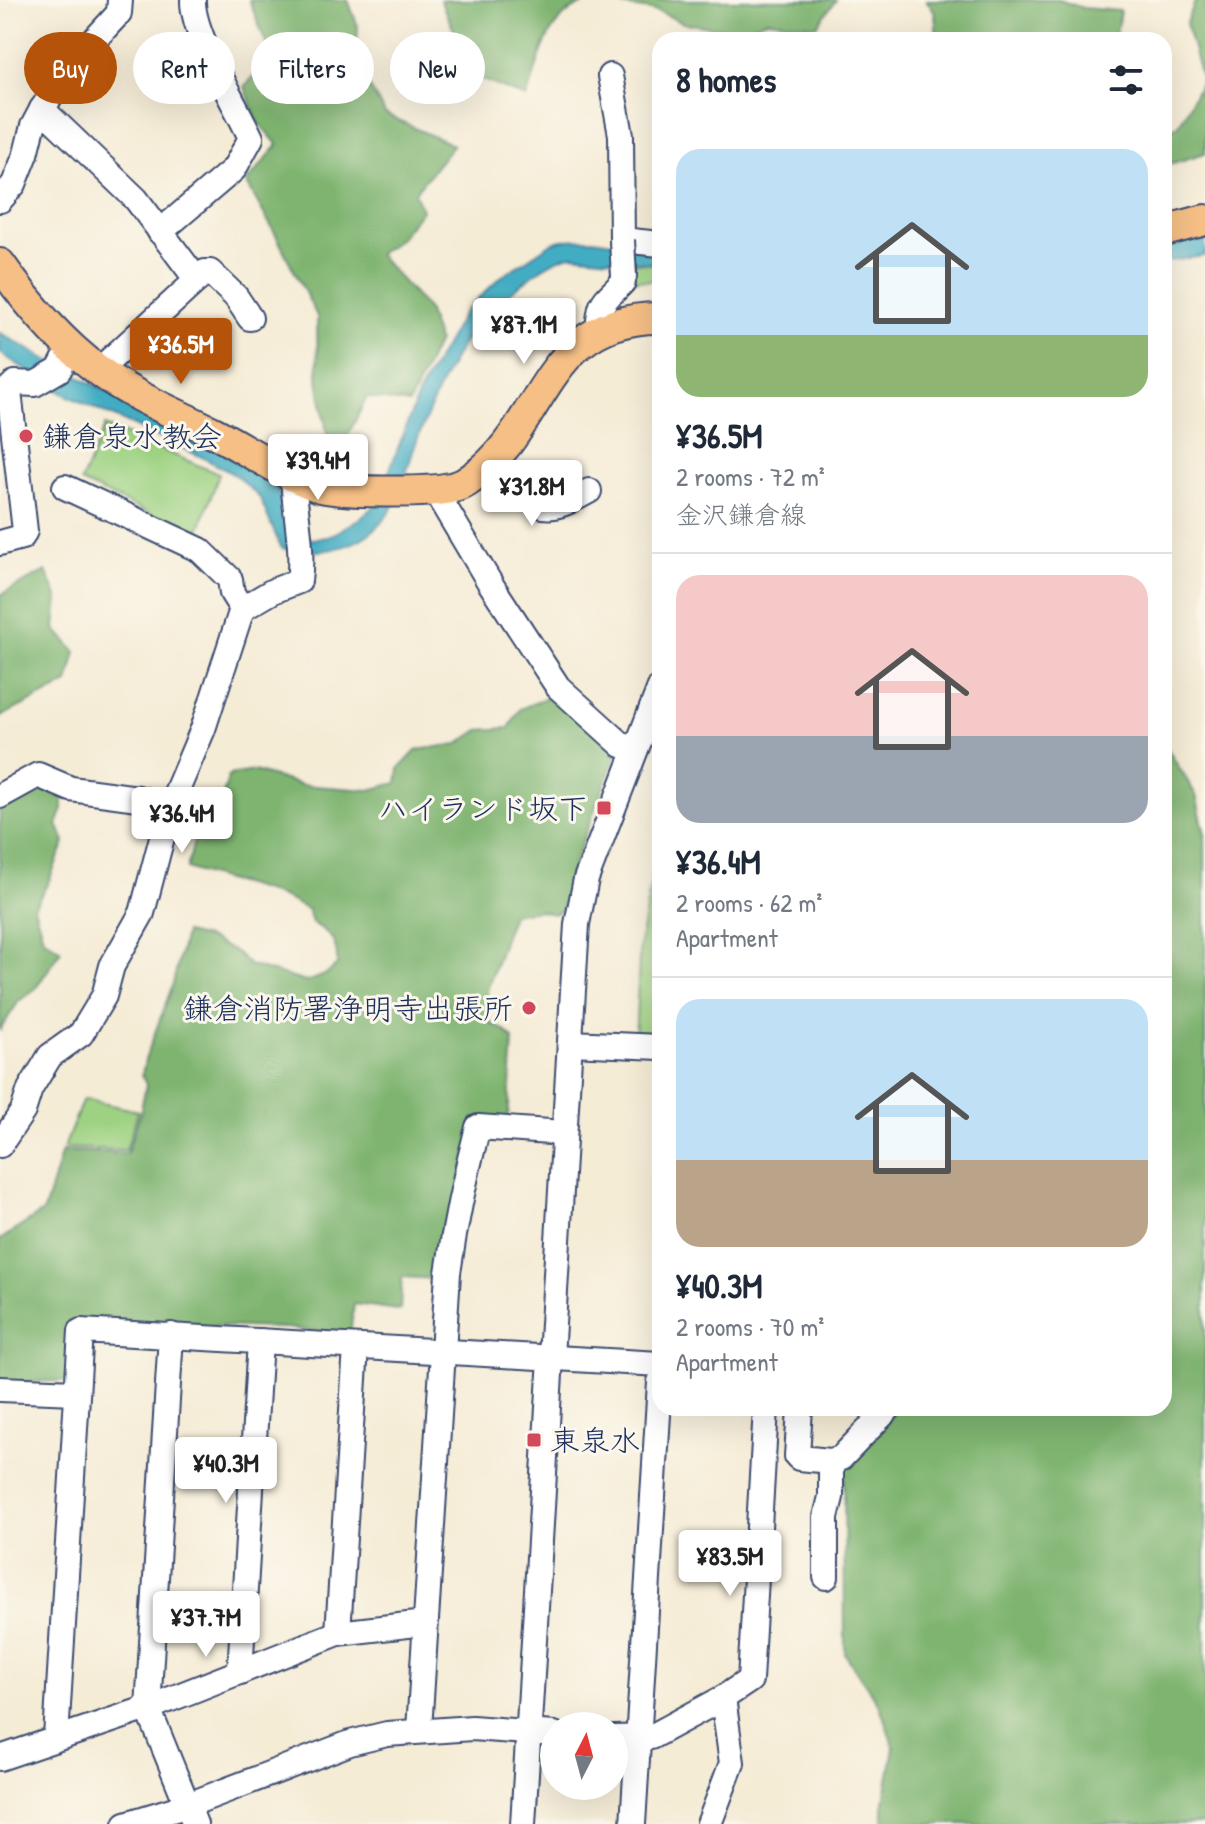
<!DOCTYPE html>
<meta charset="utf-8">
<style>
body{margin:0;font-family:"Patrick Hand","Klee One",sans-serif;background:#f2f2f3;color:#1f2937;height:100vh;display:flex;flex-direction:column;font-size:30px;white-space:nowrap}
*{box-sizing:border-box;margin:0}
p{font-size:26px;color:#747a83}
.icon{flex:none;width:44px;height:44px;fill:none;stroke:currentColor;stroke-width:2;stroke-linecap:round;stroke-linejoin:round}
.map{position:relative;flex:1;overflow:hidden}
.panel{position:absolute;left:652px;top:32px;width:520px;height:1384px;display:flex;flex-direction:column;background:#fff;border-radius:24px;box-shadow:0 8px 32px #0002}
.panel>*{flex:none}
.guide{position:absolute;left:24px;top:32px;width:508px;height:72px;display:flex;gap:16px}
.needle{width:52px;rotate:6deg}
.buttons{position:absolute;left:540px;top:1712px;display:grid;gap:16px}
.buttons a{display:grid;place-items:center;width:88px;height:88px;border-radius:50%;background:#fff;box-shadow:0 8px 32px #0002;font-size:40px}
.price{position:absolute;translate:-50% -68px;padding:0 18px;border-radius:8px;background:#fff;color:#222;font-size:26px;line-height:52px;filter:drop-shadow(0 2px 4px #0008)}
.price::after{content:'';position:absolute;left:50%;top:48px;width:24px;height:18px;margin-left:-12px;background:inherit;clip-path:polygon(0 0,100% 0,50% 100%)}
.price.selected{background:#b45309;color:#fff}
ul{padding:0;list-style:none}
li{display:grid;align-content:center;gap:16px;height:424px;padding:0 24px}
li+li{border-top:2px solid #e0e1e3}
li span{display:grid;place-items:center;height:248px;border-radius:24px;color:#555}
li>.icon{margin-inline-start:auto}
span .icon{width:144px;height:144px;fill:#fffc;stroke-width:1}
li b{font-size:34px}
h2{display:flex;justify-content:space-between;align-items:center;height:96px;padding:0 24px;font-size:34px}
.tag{padding:0 28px;border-radius:36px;background:#fff;box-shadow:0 8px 32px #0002;font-size:28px;line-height:72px}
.tag.selected{background:#b45309;color:#fff}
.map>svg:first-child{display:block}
</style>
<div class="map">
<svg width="1205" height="1824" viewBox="0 0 1205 1824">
<rect width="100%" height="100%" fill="#fbf7ec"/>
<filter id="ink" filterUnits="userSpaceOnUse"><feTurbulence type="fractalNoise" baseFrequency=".0125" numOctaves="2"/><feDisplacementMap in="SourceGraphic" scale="16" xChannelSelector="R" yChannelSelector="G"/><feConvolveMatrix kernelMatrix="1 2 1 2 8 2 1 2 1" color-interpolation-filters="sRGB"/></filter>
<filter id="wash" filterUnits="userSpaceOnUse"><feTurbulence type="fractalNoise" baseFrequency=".006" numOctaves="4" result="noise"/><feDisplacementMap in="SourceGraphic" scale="32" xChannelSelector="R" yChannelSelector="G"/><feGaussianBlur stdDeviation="1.8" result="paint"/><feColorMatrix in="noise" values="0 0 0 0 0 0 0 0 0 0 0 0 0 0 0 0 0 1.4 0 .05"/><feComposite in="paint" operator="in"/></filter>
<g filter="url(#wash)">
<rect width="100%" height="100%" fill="#f5ecd6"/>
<g fill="#9ed282" stroke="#5c8070" stroke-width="2">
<path d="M628,262L660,265V281L633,280Z"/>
<path d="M105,426L219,474L197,536L81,482Z"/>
<path d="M654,865L660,867V1040H635L640,942Z"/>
<path d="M83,1099L138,1111L126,1150L64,1148Z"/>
</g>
<g fill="#7eb470" stroke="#4c7267" stroke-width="2">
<path d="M249,0H348L358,27L356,61L385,115L453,145L415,192L422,210L399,239L378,254L427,309L438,341L409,404L367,397L343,445L330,451L318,379L317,316L276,235L246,182L278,145L258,122L244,87L271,55Z"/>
<path d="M440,0H595C543,14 543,56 526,98L475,76Z"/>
<path d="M617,0H836L817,26L767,20L737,31L683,23L658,11L623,6Z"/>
<path d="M926,0H1059L1083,8L1120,11L1115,40H937L935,12Z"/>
<path d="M1196,0H1205V153L1164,166V128L1177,126L1202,81L1186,23Z"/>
<path d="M46,571L58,599L55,629L76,652L68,683L0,717V595Z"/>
<path d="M555,694L613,747L616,755L572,868L562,910L554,914L538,910L512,914L487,991L490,1023L504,1030L513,1039L508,1123L475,1119L438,1279L402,1277L400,1310L354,1304L350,1335L286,1328L76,1323L70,1381L0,1382V1240L44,1211L62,1151L127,1153L141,1110L146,1085L142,1075L145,1060L173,984L185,933L207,938L236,952L249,965L306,982L327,974L337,965C338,943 332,933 312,923L308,910C268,886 229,884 187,868L195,837L222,797L229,775L254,771L301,785L369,790L397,783L399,769L417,750L458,744L479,730L509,728L520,709Z"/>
<path d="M1164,743L1196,795L1205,835V1824H883V1807L894,1748L880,1706L845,1654L844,1463L899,1408H1164Z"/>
<path d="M63,787V809L57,825L65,842L48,883L34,907L43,938L61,950L36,988L19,1001L0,1030V803L23,788Z"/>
</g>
<g fill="#43adc2" stroke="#2f6e90" stroke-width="2">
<path d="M593,239L660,249V264L571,255C551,260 535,273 519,286C506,296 493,306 482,318C452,352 433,401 416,443C407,467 402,497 386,517C361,550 319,556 281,548L260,498L237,476L202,457L64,394L0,353V333L56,365L262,470L276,485L292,536L312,539L328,537L362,517L377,503L420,390L464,312L502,276L552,243L561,240Z"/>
<path d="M1195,239L1205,240V256L1164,262V244Z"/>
</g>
</g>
<g filter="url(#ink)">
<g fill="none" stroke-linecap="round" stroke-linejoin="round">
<defs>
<g id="minor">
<path d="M610,76L621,135L622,240L660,244"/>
<path d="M42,109L136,199L197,280L98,371"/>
<path d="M0,200L14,184L26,154L33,126L42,109L74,62L119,13L120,0"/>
<path d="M160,232L234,169L251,138C236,105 192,34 193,0"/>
<path d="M197,280L205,272H210L236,297L250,318"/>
<path d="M598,332C600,299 602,304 623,282L624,268V276"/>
<path d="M0,397L15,383L35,384L59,370L71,347"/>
<path d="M489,465C501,474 527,499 540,505C555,511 576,498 589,491"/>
<path d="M65,487L200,550L230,579L232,593L242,609"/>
<path d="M434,489L490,583L558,687L622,745L635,749"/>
<path d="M0,543L22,537L25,531L9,391"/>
<path d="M0,796L38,775L71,789L138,798L170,807"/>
<path d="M570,1043L660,1047"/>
<path d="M0,1145L23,1111L30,1089L50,1056L81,1034L104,996L112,966L142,913L170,807L203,729L242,609L273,591L299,581C304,546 294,510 293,475"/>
<path d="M171,1335L148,1708L195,1824"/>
<path d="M0,1389L76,1392"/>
<path d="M800,1408L797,1456L799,1458L831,1461L841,1458L889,1408"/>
<path d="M826,1577V1517L831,1497V1461"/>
<path d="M338,1633L356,1347"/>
<path d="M240,1672L260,1341"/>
<path d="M419,1730L448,1273C455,1223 465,1176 478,1127L564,1133"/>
<path d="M56,1738L81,1331L660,1364"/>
<path d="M614,1738L651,1737L723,1698L750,1680L766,1408"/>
<path d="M0,1758L148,1708L338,1633L425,1623"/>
<path d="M126,1824L188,1805L350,1743L387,1734L472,1728L554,1734"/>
<path d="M523,1824L577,924L586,879L660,687"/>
<path d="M633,1824L660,1382"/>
<path d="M709,1824L732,1763L723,1698"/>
</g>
<g id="major">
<path d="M1164,231L1205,220"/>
<path d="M0,264C28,304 59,341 98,370C133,397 176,413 215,433C247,450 285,475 317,486C339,493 427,493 450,488C457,487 466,483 472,478C546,427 543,317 660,318"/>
</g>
</defs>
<use href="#minor" stroke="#3c4b70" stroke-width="28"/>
<use href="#major" stroke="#3c4b70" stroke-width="34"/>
<use href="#minor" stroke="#fff" stroke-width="24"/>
<use href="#major" stroke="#f5bf86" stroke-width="30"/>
<defs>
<path id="minor-bridge" d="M622,240L624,276"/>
</defs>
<use href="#minor-bridge" stroke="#3c4b70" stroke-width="28" stroke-linecap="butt"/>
<use href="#minor-bridge" stroke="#fff" stroke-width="24"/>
</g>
</g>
<g fill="#d1495b" stroke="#fbf7ec" stroke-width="3">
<circle cx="26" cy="436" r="8"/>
<rect x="596" y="800" width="16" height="16" rx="4"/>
<circle cx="529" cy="1008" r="8"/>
<rect x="526" y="1432" width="16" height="16" rx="4"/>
</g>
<g text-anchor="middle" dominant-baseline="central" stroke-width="6" stroke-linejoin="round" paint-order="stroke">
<g font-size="30" fill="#1b2f5e" stroke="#fbf7ec" text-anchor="start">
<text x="42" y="436">鎌倉泉水教会</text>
<text x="588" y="808" text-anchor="end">ハイランド坂下</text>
<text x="513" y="1008" text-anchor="end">鎌倉消防署浄明寺出張所</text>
<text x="550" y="1440">東泉水</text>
</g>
</g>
</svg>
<div class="buttons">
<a><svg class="needle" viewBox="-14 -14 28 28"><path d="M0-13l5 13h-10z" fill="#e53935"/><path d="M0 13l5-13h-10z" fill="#747a83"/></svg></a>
</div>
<b class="price" style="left:524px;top:366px">¥87.1M</b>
<b class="price selected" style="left:181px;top:386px">¥36.5M</b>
<b class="price" style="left:318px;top:502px">¥39.4M</b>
<b class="price" style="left:532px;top:528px">¥31.8M</b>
<b class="price" style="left:182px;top:855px">¥36.4M</b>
<b class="price" style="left:226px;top:1505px">¥40.3M</b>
<b class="price" style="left:730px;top:1598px">¥83.5M</b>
<b class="price" style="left:206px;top:1659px">¥37.7M</b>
<div class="guide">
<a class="tag selected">Buy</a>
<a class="tag">Rent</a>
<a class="tag">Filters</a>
<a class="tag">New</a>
</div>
<section class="panel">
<h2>8 homes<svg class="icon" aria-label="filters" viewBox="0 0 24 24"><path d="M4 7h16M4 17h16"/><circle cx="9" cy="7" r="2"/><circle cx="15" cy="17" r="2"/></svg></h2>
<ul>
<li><span style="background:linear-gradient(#bfe0f5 75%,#8fb573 0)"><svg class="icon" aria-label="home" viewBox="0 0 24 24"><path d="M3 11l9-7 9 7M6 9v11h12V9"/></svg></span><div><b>¥36.5M</b><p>2 rooms · 72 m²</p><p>金沢鎌倉線</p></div></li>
<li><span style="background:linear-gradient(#f6c9c9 65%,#9aa5b1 0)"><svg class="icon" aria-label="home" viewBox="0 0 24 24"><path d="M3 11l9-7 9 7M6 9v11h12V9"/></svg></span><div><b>¥36.4M</b><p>2 rooms · 62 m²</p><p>Apartment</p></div></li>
<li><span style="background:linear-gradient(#bfe0f5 65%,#b9a48a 0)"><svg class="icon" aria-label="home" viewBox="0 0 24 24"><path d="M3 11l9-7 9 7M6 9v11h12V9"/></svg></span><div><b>¥40.3M</b><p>2 rooms · 70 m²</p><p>Apartment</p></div></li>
</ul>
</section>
</div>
